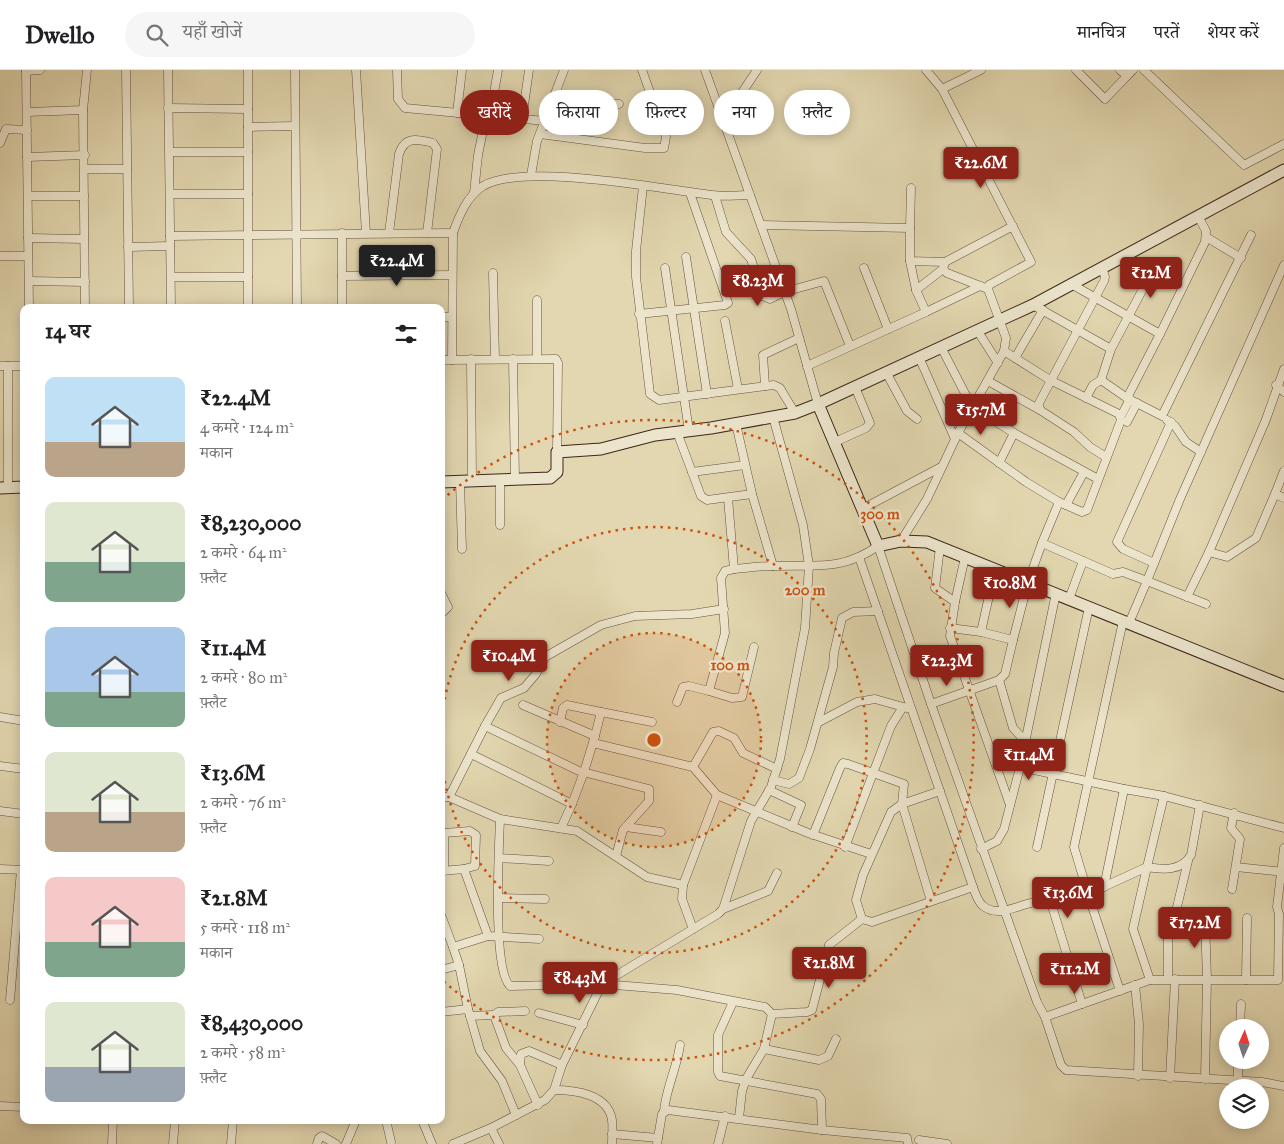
<!DOCTYPE html>
<html lang="hi">
<meta charset="utf-8">
<style>
body{margin:0;font-family:"IM FELL Great Primer","Noto Serif Devanagari",serif;background:#f6f6f6;color:#202124;height:100vh;display:flex;flex-direction:column;font-size:19px;white-space:nowrap}
*{box-sizing:border-box;margin:0}
p{font-size:16px;color:#757577}
.icon{flex:none;width:28px;height:28px;fill:none;stroke:currentColor;stroke-width:2;stroke-linecap:round;stroke-linejoin:round}
.map{position:relative;flex:1;overflow:hidden}
.details{position:absolute;left:20px;top:234px;width:425px;height:820px;display:flex;flex-direction:column;background:#fff;border-radius:10px;box-shadow:0 2px 12px #0003}
.details>*{flex:none}
.hud{position:absolute;left:460px;top:20px;width:475px;height:45px;display:flex;gap:10px}
.needle{width:32px;rotate:3deg}
.controls{position:absolute;left:1219px;top:949px;display:grid;gap:10px}
.controls a{display:grid;place-items:center;width:50px;height:50px;border-radius:50%;background:#fff;box-shadow:0 2px 12px #0003;font-size:25px}
.price{position:absolute;translate:-50% -42px;padding:0 11px;border-radius:5px;background:#8f2418;color:#fff;font-size:16px;line-height:32px;filter:drop-shadow(0 1px 2px #0008)}
.price::after{content:'';position:absolute;left:50%;top:30px;width:15px;height:11px;margin-left:-8px;background:inherit;clip-path:polygon(0 0,100% 0,50% 100%)}
.price.on{background:#222;color:#fff}
ul{padding:0;list-style:none}
li{display:flex;align-items:center;gap:15px;height:125px;padding:0 25px}
li span{display:grid;place-items:center;flex:none;width:140px;height:100px;border-radius:10px;color:#555}
li>.icon{margin-inline-start:auto}
span .icon{width:60px;height:60px;fill:#fffc;stroke-width:1}
li b{font-size:21px}
h2{display:flex;justify-content:space-between;align-items:center;height:60px;padding:0 25px;font-size:21px}
.chip{padding:0 18px;border-radius:22px;background:#fff;box-shadow:0 2px 12px #0003;font-size:18px;line-height:45px}
.chip.on{background:#8f2418;color:#fff}
header{display:flex;align-items:center;gap:30px;box-sizing:border-box;height:70px;padding:0 25px;background:#fff;border-bottom:1px solid #e0e0e0}
header strong{font-size:24px}
nav{display:flex;gap:28px;margin-inline-start:auto;font-size:18px}
.search{width:350px;height:45px;background:#f6f6f6;display:flex;align-items:center;gap:12px;box-sizing:border-box;padding:0 18px;border-radius:28px;color:#757577;font-size:19px}
.map>svg:first-child{display:block}
</style>
<header>
<strong>Dwello</strong>
<div class="search"><svg class="icon" aria-label="search" viewBox="0 0 24 24"><circle cx="10" cy="10" r="6"/><path d="M15 15l6 6"/></svg>यहाँ खोजें</div>
<nav><a>मानचित्र</a><a>परतें</a><a>शेयर करें</a></nav>
</header>
<div class="map">
<svg width="1284" height="1074" viewBox="0 0 1284 1074">
<rect width="100%" height="100%" fill="#e2d7b0"/>
<filter id="stains"><feTurbulence type="fractalNoise" baseFrequency=".004" numOctaves="4"/><feColorMatrix values="0 0 0 0 .2 0 0 0 0 .09 0 0 0 0 .02 0 0 0 .5 -.17"/></filter>
<radialGradient id="worn" r=".72"><stop offset=".6" stop-color="#630" stop-opacity="0"/><stop offset="1" stop-color="#630" stop-opacity=".3"/></radialGradient>
<g fill="none" stroke-linecap="round" stroke-linejoin="round">
<defs>
<g id="street">
<path d="M26,0L29,238"/>
<path d="M126,0L129,238"/>
<path d="M168,0L171,238"/>
<path d="M248,0V238"/>
<path d="M295,0L297,238"/>
<path d="M356,0L366,163"/>
<path d="M397,0L398,29L405,38L545,51"/>
<path d="M705,0L791,239L818,334"/>
<path d="M926,0L942,19"/>
<path d="M981,0L942,19L1031,192L989,215L988,219L1006,268L1004,281"/>
<path d="M1076,0L1105,29L1127,6"/>
<path d="M1120,0L1127,6L1133,0"/>
<path d="M1144,0L1244,95L1284,74"/>
<path d="M26,1L40,0"/>
<path d="M554,28L619,34"/>
<path d="M168,38L248,39"/>
<path d="M27,42L83,40"/>
<path d="M457,43L462,0"/>
<path d="M490,46L498,0"/>
<path d="M522,49L529,0"/>
<path d="M723,51L757,0"/>
<path d="M248,57L295,56"/>
<path d="M540,64L645,78H664L666,67L642,0"/>
<path d="M0,73L6,59L27,60"/>
<path d="M170,82H248"/>
<path d="M27,87L85,85"/>
<path d="M84,99H127"/>
<path d="M531,105L537,71L564,0"/>
<path d="M643,116L636,181V207L650,324L659,330L774,315L780,318L795,343"/>
<path d="M474,123L478,85L486,46"/>
<path d="M170,124H248"/>
<path d="M28,126H84"/>
<path d="M715,126L726,162L751,189L763,226L770,229L784,222L824,211L850,276"/>
<path d="M761,155L910,158V191L945,192"/>
<path d="M910,158L911,118"/>
<path d="M342,163V238"/>
<path d="M389,163L399,84C405,66 417,69 433,73L437,79L427,163"/>
<path d="M453,163C459,146 467,126 483,116C524,92 661,119 712,125C724,127 737,125 750,125"/>
<path d="M170,166L453,163L452,290"/>
<path d="M1206,167L1241,188"/>
<path d="M28,168L84,169"/>
<path d="M128,177L170,176"/>
<path d="M0,186H28"/>
<path d="M686,187L707,324"/>
<path d="M910,191L916,220"/>
<path d="M1102,197L1105,207L1104,211L1039,333L1040,340L1074,362L1090,377L1106,387"/>
<path d="M665,198L689,361"/>
<path d="M864,198L888,259"/>
<path d="M943,199L916,220L926,242L980,216"/>
<path d="M493,203L495,289"/>
<path d="M342,206L452,205"/>
<path d="M171,207H248"/>
<path d="M29,211L85,212"/>
<path d="M1071,214L1160,264L1205,172L1206,161L1198,146"/>
<path d="M988,219L947,203L943,199L945,192L1013,156"/>
<path d="M537,230V288"/>
<path d="M1033,235L1111,279L1101,310L1127,328L1162,346L1251,165"/>
<path d="M85,238L83,40L87,0"/>
<path d="M639,244L725,235L728,233L690,123"/>
<path d="M441,247H452"/>
<path d="M725,251L738,319"/>
<path d="M977,260L998,293"/>
<path d="M941,277L972,337L1014,363"/>
<path d="M1111,279L1153,200"/>
<path d="M919,287L955,369"/>
<path d="M1015,288L1043,240"/>
<path d="M471,289L472,411"/>
<path d="M513,289L515,410"/>
<path d="M441,290L556,289L558,293L557,382"/>
<path d="M0,296H24"/>
<path d="M807,296L926,242"/>
<path d="M886,302L907,341L917,349"/>
<path d="M988,311L1040,340"/>
<path d="M1276,315L1284,322"/>
<path d="M765,316L763,285L799,268"/>
<path d="M1086,328L1093,315L1101,310"/>
<path d="M1127,328L1160,264"/>
<path d="M1121,346L1130,329"/>
<path d="M1167,350L1175,356L1186,372L1201,382"/>
<path d="M1127,352L1137,333"/>
<path d="M677,362L701,426L707,430L752,424L736,354"/>
<path d="M958,363L1004,281L1050,310L1119,344L1121,350L1087,440L1082,442L1059,432"/>
<path d="M835,372L866,358L870,353L855,317"/>
<path d="M999,393L1014,363L1098,409"/>
<path d="M1284,401L1275,424L1284,428"/>
<path d="M692,402L745,395"/>
<path d="M500,410V455"/>
<path d="M460,411L462,479"/>
<path d="M8,418V296"/>
<path d="M752,424L773,496"/>
<path d="M1275,424L1256,468L1227,487L1209,482L1265,352L1284,299"/>
<path d="M1066,435L1084,402"/>
<path d="M864,438L941,397"/>
<path d="M901,471L927,429L958,363L1026,412L1059,432L1042,473"/>
<path d="M940,477L935,518L955,532L950,566L1010,735"/>
<path d="M859,487L973,817C975,823 978,831 982,835C1003,854 1032,821 1052,836L1082,934"/>
<path d="M1154,493L1123,479L1117,472L1171,352"/>
<path d="M734,499C747,498 760,496 773,496C816,494 840,502 878,476L931,634L1037,932L1045,947"/>
<path d="M441,523L448,537L441,544"/>
<path d="M1187,527L1209,482"/>
<path d="M1069,529L1083,491"/>
<path d="M955,532L965,487"/>
<path d="M1206,534L1147,511L1180,429L1284,195"/>
<path d="M950,558L981,562L995,499"/>
<path d="M1013,570L1028,512L1042,473L1113,504L1123,502L1147,511L1129,553"/>
<path d="M999,610L1013,658L1025,671"/>
<path d="M709,621L732,628L742,627L754,577"/>
<path d="M677,632L683,617L689,616L709,621L725,563L721,508L725,501L734,499L728,428"/>
<path d="M931,634L999,610L1005,604L1013,570L981,562"/>
<path d="M523,635L595,666L584,702L572,734"/>
<path d="M601,642L652,652"/>
<path d="M0,647L24,651"/>
<path d="M560,652L563,638L567,635L601,642L595,666"/>
<path d="M819,652L857,632L875,629L907,638"/>
<path d="M593,673L693,697L717,725L808,763L871,784"/>
<path d="M471,684L572,734L561,758"/>
<path d="M0,696L24,699"/>
<path d="M693,697L713,662L719,661L734,668L743,683L777,699"/>
<path d="M1020,697L1056,523"/>
<path d="M773,710L789,714L799,708L810,679L833,597L834,583L842,548L853,542L878,541"/>
<path d="M769,720L801,735L792,757"/>
<path d="M441,727H449L500,749L577,761L647,807L683,815L717,725"/>
<path d="M449,727L485,656"/>
<path d="M0,741L24,744"/>
<path d="M500,749C499,778 492,899 510,916L602,914L677,920L765,937L772,944"/>
<path d="M626,757L661,762"/>
<path d="M441,763H444V801"/>
<path d="M444,763L470,761L476,765L475,796L464,799"/>
<path d="M813,765L840,698L843,693L848,694L904,714L902,734L891,742L863,805L856,830L862,849L872,852L973,817"/>
<path d="M845,777L891,656L903,637"/>
<path d="M1037,777L1089,537"/>
<path d="M1284,778L1277,837L1279,844L1278,910H1150L1045,947L1061,995L1066,1000L1262,1012L1284,1016"/>
<path d="M981,779L997,771L1004,759L1020,697L1124,719"/>
<path d="M616,786L623,760L649,731V719L579,701L485,656L501,628L524,618L536,604L545,587L601,555L635,546L692,544L724,539"/>
<path d="M499,788L549,791"/>
<path d="M1236,797L1284,802"/>
<path d="M0,799L24,800"/>
<path d="M441,801L464,799L488,866L539,869"/>
<path d="M683,815L682,829L693,859"/>
<path d="M1104,817L1124,719L1164,726"/>
<path d="M1232,819L1240,769L1231,758L1234,743"/>
<path d="M1088,824L1074,777L1123,551"/>
<path d="M499,828L545,829"/>
<path d="M931,831L902,734L940,721"/>
<path d="M723,839L768,821L777,803"/>
<path d="M441,845L453,877"/>
<path d="M459,895L468,939L480,981L502,1011L516,1045"/>
<path d="M441,900L459,895L453,877L488,866"/>
<path d="M1168,909V857L1177,837L1188,791"/>
<path d="M1150,910L1133,859L1147,797C1163,800 1182,801 1191,785L1200,735"/>
<path d="M1246,910L1247,848"/>
<path d="M1135,915L1139,954L1138,1006"/>
<path d="M1120,921L1088,824L1147,797L1164,726L1284,758"/>
<path d="M10,930L21,800"/>
<path d="M733,932L718,965V1002L720,1006L817,1024L821,1029L822,1060"/>
<path d="M441,942L468,939"/>
<path d="M539,943L583,955"/>
<path d="M772,944L807,942L812,940L829,875L862,849"/>
<path d="M494,945L498,942L525,941"/>
<path d="M470,946L494,945L506,978L520,995"/>
<path d="M1240,958L1241,934"/>
<path d="M764,979L819,990L828,986L836,969"/>
<path d="M1170,1008L1175,909"/>
<path d="M1205,1009L1207,909L1205,849"/>
<path d="M1238,1011V990"/>
<path d="M554,1020C575,1020 608,1024 612,1050C613,1058 612,1066 612,1074"/>
<path d="M538,1035L520,995L521,984L529,981L562,995"/>
<path d="M0,1036L24,1037"/>
<path d="M664,1041C666,1018 677,998 680,975"/>
<path d="M739,1048L742,1021L746,1009L764,979L772,944"/>
<path d="M386,1050L391,1072"/>
<path d="M422,1050L432,1074"/>
<path d="M491,1058L499,1074"/>
<path d="M612,1064L658,1068"/>
<path d="M919,1070L947,1074"/>
<path d="M112,1074L113,1050"/>
<path d="M173,1074L175,1050"/>
<path d="M231,1074L233,1050"/>
<path d="M317,1074L319,1068L322,1066L336,1074"/>
<path d="M346,1074L356,1050"/>
<path d="M453,1074L491,1058L545,1030L554,1020L562,995L602,914L718,844L723,839L751,751L771,717L780,689L805,558L809,496L803,455L773,347"/>
<path d="M657,1074L662,1044L668,1040L822,1060L907,1068L908,1074"/>
<path d="M718,1074L725,1046"/>
</g>
<g id="secondary">
<path d="M1284,100L1033,235L818,334L878,476L901,471L927,472L1284,616"/>
<path d="M441,412L550,408L557,402V382L601,379L655,365L711,358L795,343L818,334"/>
<path d="M0,418L24,417"/>
</g>
</defs>
<use href="#street" stroke="#665241" stroke-width="9"/>
<use href="#secondary" stroke="#3c261c" stroke-width="13"/>
<use href="#street" stroke="#ece5cc" stroke-width="8"/>
<use href="#secondary" stroke="#ece5cc" stroke-width="11"/>
</g>
<circle cx="654" cy="670" r="107" fill="#ce510e" fill-opacity=".12"/>
<g fill="none" stroke="#ce510e" stroke-width="2.5" stroke-dasharray="2.5 5">
<circle cx="654" cy="670" r="107"/>
<path d="M441 659A213 213 0 1 1 441 681"/>
<path d="M442 430A320 320 0 1 1 442 910"/>
</g>
<circle cx="654" cy="670" r="8" fill="#ce510e" stroke="#ece5cc" stroke-width="2.5"/>
<g font-size="15" text-anchor="middle" font-weight="bold" fill="#ce510e" stroke="#ece5cc" stroke-width="4.5" stroke-linejoin="round" paint-order="stroke">
<text x="880" y="449">300 m</text>
<text x="805" y="525">200 m</text>
<text x="730" y="600">100 m</text>
</g>
<rect width="100%" height="100%" filter="url(#stains)"/>
<rect width="100%" height="100%" fill="url(#worn)"/>
</svg>
<div class="controls">
<a><svg class="needle" viewBox="-14 -14 28 28"><path d="M0-13l5 13h-10z" fill="#e53935"/><path d="M0 13l5-13h-10z" fill="#757577"/></svg></a>
<a><svg class="icon" aria-label="layers" viewBox="0 0 24 24"><path d="M12 4l9 5-9 5-9-5zM3 14l9 5 9-5"/></svg></a>
</div>
<b class="price" style="left:981px;top:119px">₹22.6M</b>
<b class="price on" style="left:397px;top:217px">₹22.4M</b>
<b class="price" style="left:1151px;top:229px">₹12M</b>
<b class="price" style="left:758px;top:237px">₹8.23M</b>
<b class="price" style="left:981px;top:366px">₹15.7M</b>
<b class="price" style="left:1010px;top:539px">₹10.8M</b>
<b class="price" style="left:509px;top:612px">₹10.4M</b>
<b class="price" style="left:947px;top:617px">₹22.3M</b>
<b class="price" style="left:1029px;top:711px">₹11.4M</b>
<b class="price" style="left:1068px;top:849px">₹13.6M</b>
<b class="price" style="left:1195px;top:879px">₹17.2M</b>
<b class="price" style="left:829px;top:919px">₹21.8M</b>
<b class="price" style="left:1075px;top:925px">₹11.2M</b>
<b class="price" style="left:580px;top:934px">₹8.43M</b>
<div class="hud">
<a class="chip on">खरीदें</a>
<a class="chip">किराया</a>
<a class="chip">फ़िल्टर</a>
<a class="chip">नया</a>
<a class="chip">फ़्लैट</a>
</div>
<section class="details">
<h2>14 घर<svg class="icon" aria-label="filters" viewBox="0 0 24 24"><path d="M4 7h16M4 17h16"/><circle cx="9" cy="7" r="2"/><circle cx="15" cy="17" r="2"/></svg></h2>
<ul>
<li><span style="background:linear-gradient(#bfe0f5 65%,#b9a48a 0)"><svg class="icon" aria-label="home" viewBox="0 0 24 24"><path d="M3 11l9-7 9 7M6 9v11h12V9"/></svg></span><div><b>₹22.4M</b><p>4 कमरे · 124 m²</p><p>मकान</p></div></li>
<li><span style="background:linear-gradient(#dfe7d0 60%,#7fa58c 0)"><svg class="icon" aria-label="home" viewBox="0 0 24 24"><path d="M3 11l9-7 9 7M6 9v11h12V9"/></svg></span><div><b>₹8,230,000</b><p>2 कमरे · 64 m²</p><p>फ़्लैट</p></div></li>
<li><span style="background:linear-gradient(#a9c7e8 65%,#7fa58c 0)"><svg class="icon" aria-label="home" viewBox="0 0 24 24"><path d="M3 11l9-7 9 7M6 9v11h12V9"/></svg></span><div><b>₹11.4M</b><p>2 कमरे · 80 m²</p><p>फ़्लैट</p></div></li>
<li><span style="background:linear-gradient(#dfe7d0 60%,#b9a48a 0)"><svg class="icon" aria-label="home" viewBox="0 0 24 24"><path d="M3 11l9-7 9 7M6 9v11h12V9"/></svg></span><div><b>₹13.6M</b><p>2 कमरे · 76 m²</p><p>फ़्लैट</p></div></li>
<li><span style="background:linear-gradient(#f6c9c9 65%,#7fa58c 0)"><svg class="icon" aria-label="home" viewBox="0 0 24 24"><path d="M3 11l9-7 9 7M6 9v11h12V9"/></svg></span><div><b>₹21.8M</b><p>5 कमरे · 118 m²</p><p>मकान</p></div></li>
<li><span style="background:linear-gradient(#dfe7d0 65%,#9aa5b1 0)"><svg class="icon" aria-label="home" viewBox="0 0 24 24"><path d="M3 11l9-7 9 7M6 9v11h12V9"/></svg></span><div><b>₹8,430,000</b><p>2 कमरे · 58 m²</p><p>फ़्लैट</p></div></li>
</ul>
</section>
</div>
